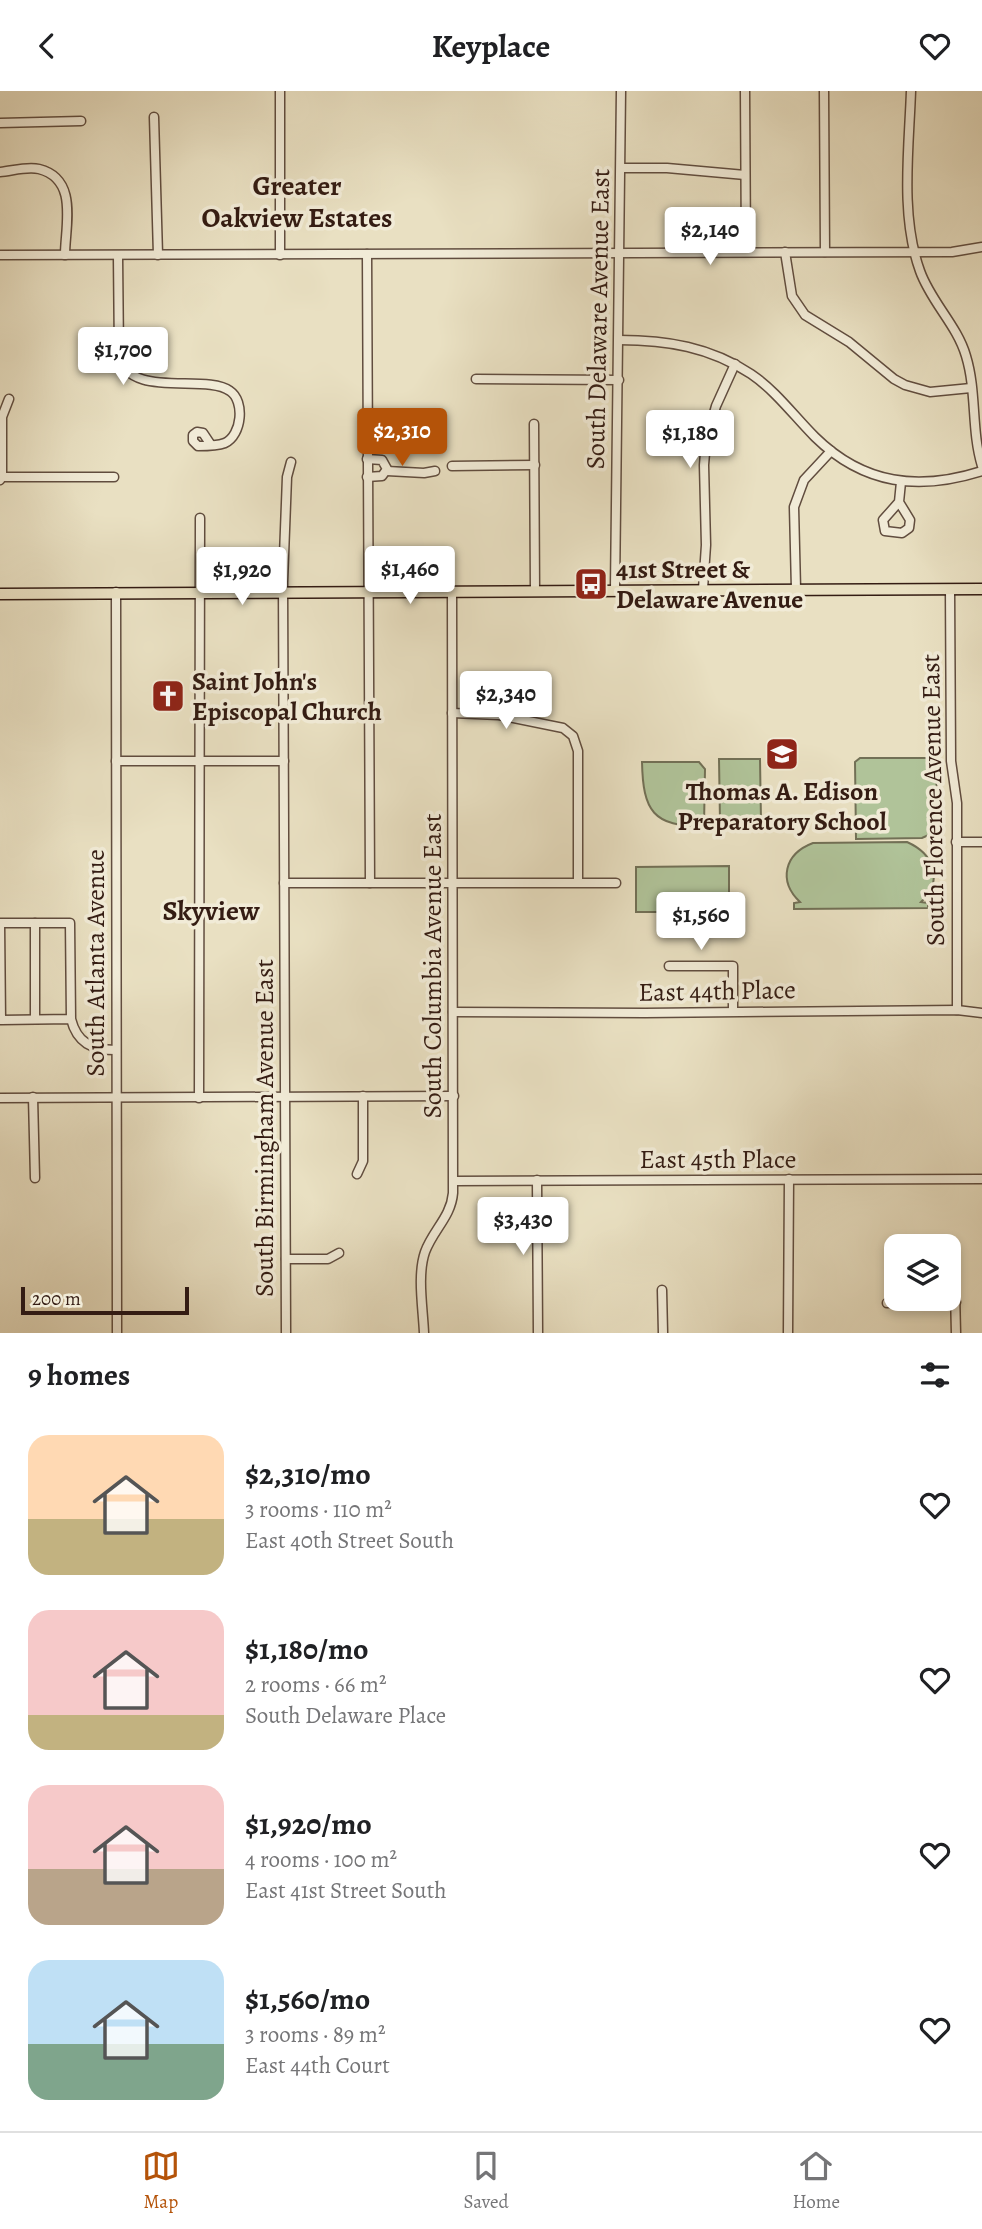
<!DOCTYPE html>
<meta charset="utf-8">
<style>
body{margin:0;font-family:Alegreya,serif;background:#f6f6f6;color:#202124;height:100vh;display:flex;flex-direction:column;font-size:26px;white-space:nowrap}
*{box-sizing:border-box;margin:0}
p{font-size:23px;color:#757577}
.icon{flex:none;width:38px;height:38px;fill:none;stroke:currentColor;stroke-width:2;stroke-linecap:round;stroke-linejoin:round}
.map{position:relative;height:1242px;overflow:hidden}
.panel{display:flex;flex-direction:column;background:#fff;flex:1}
.panel>*{flex:none}
.fabs{position:absolute;left:884px;top:1143px;display:grid;gap:14px}
.fabs a{display:grid;place-items:center;width:77px;height:77px;border-radius:14px;background:#fff;box-shadow:0 4px 10px #0003;font-size:35px}
.scale{position:absolute;left:21px;bottom:18px;width:168px;box-sizing:border-box;padding-left:7px;border:4px solid #341c13;border-top:0;font-size:19px;line-height:24px;white-space:nowrap;color:#341c13;-webkit-text-stroke:5px #f1ebd7;paint-order:stroke}
.price{position:absolute;translate:-50% -60px;padding:0 16px;border-radius:7px;background:#fff;color:#222;font-size:23px;line-height:46px;filter:drop-shadow(0 2px 4px #0008)}
.price::after{content:'';position:absolute;left:50%;top:42px;width:21px;height:16px;margin-left:-10px;background:inherit;clip-path:polygon(0 0,100% 0,50% 100%)}
.price.selected{background:#b45309;color:#fff}
ul{padding:0;list-style:none}
li{display:flex;align-items:center;gap:21px;height:175px;padding:0 28px}
li span{display:grid;place-items:center;flex:none;width:196px;height:140px;border-radius:21px;color:#555}
li>.icon{margin-inline-start:auto}
span .icon{width:84px;height:84px;fill:#fffc;stroke-width:1}
li b{font-size:30px}
h2{display:flex;justify-content:space-between;align-items:center;height:84px;padding:0 28px;font-size:30px}
header{display:flex;justify-content:space-between;align-items:center;height:91px;padding:0 28px;background:#fff;font-size:32px;font-weight:600}
.tab-bar{display:flex;justify-content:space-around;align-items:center;height:98px;border-top:2px solid #e0e0e0;background:#fff;font-size:19px;color:#757577}
.tab-bar a{display:grid;justify-items:center;gap:4px}
.tab-bar .selected{color:#b45309}
.map>svg:first-child{display:block}
</style>
<header><svg class="icon" aria-label="back" viewBox="0 0 24 24"><path d="M15 5l-7 7 7 7"/></svg>Keyplace<svg class="icon" aria-label="heart" viewBox="0 0 24 24"><path d="M12 20l-8-8c-3-5 5-10 8-4 3-6 11-1 8 4z"/></svg></header>
<div class="map">
<svg width="982" height="1242" viewBox="0 0 982 1242">
<rect width="100%" height="100%" fill="#e9e0c2"/>
<filter id="stains"><feTurbulence type="fractalNoise" baseFrequency=".00286" numOctaves="4"/><feColorMatrix values="0 0 0 0 .2 0 0 0 0 .09 0 0 0 0 .02 0 0 0 .5 -.17"/></filter>
<radialGradient id="worn" r=".72"><stop offset=".6" stop-color="#630" stop-opacity="0"/><stop offset="1" stop-color="#630" stop-opacity=".3"/></radialGradient>
<g fill="#b0c399" stroke="#727056" stroke-width="2">
<path d="M860,667H936L937,729L931,743L922,747L856,748L855,671Z"/>
<path d="M719,668H760L761,730L720,731Z"/>
<path d="M642,671H699L705,678L704,735C653,736 643,720 642,671Z"/>
<path d="M907,751C934,763 944,789 921,811L928,812V817L794,818V812L800,811C778,790 784,763 813,752Z"/>
<path d="M729,775V821H636V776Z"/>
</g>
<g fill="none" stroke-linecap="round" stroke-linejoin="round">
<defs>
<g id="minor">
<path d="M280,0V164"/>
<path d="M745,0L746,161"/>
<path d="M824,0L825,161"/>
<path d="M911,0C909,58 900,125 920,180C931,211 957,234 966,265C977,301 971,339 982,375"/>
<path d="M154,26L158,164"/>
<path d="M0,32L81,30"/>
<path d="M622,77H667L745,84"/>
<path d="M0,81C12,80 27,75 39,78C79,88 65,135 65,164"/>
<path d="M785,161L792,205L805,224L849,251L894,288L905,294L930,301L971,297"/>
<path d="M367,163L370,792"/>
<path d="M0,164L952,161L982,156"/>
<path d="M118,165L119,264C128,309 205,282 230,300C245,310 242,344 225,352C217,355 206,355 198,355L193,350V344L197,341L203,342L211,354"/>
<path d="M619,249C667,249 710,256 751,283C776,300 794,325 815,346C864,394 919,400 982,380"/>
<path d="M476,288L619,289"/>
<path d="M534,333L535,500"/>
<path d="M367,368L382,369L387,378L382,385L367,386"/>
<path d="M452,375L535,374"/>
<path d="M387,380L424,382L435,380"/>
<path d="M2,386V326L9,308"/>
<path d="M0,389L2,386H114"/>
<path d="M899,411L883,429L885,440L902,442L909,437L910,429L899,411L901,391"/>
<path d="M615,498L621,0"/>
<path d="M703,498L706,454L704,374L706,350L716,315L735,273"/>
<path d="M796,498L794,416L804,389L831,360"/>
<path d="M950,498L951,670L957,712V919"/>
<path d="M116,501L117,1242"/>
<path d="M452,622L499,624L563,637L573,645L578,660V791"/>
<path d="M116,670H284"/>
<path d="M956,751H982"/>
<path d="M284,792H616"/>
<path d="M35,832V928"/>
<path d="M669,875H733V920"/>
<path d="M453,921L645,922L957,919L982,922"/>
<path d="M71,928L1,929L0,832H70L71,928C77,952 92,959 116,959"/>
<path d="M33,1006L35,1087"/>
<path d="M0,1007L454,1005"/>
<path d="M199,1007L200,427"/>
<path d="M357,1083L363,1070V1005"/>
<path d="M537,1089L538,1242"/>
<path d="M454,1090L982,1088"/>
<path d="M954,1161L956,1242"/>
<path d="M286,1168H328L339,1162"/>
<path d="M662,1199L663,1242"/>
<path d="M887,1212L956,1211"/>
<path d="M286,1242L283,491L287,386L291,371"/>
<path d="M424,1242C423,1217 417,1184 425,1161C433,1139 451,1126 453,1102L452,500"/>
<path d="M788,1242L789,1088"/>
</g>
<path id="major" d="M0,503L982,498"/>
</defs>
<use href="#minor" stroke="#614d3f" stroke-width="11"/>
<use href="#major" stroke="#341c13" stroke-width="13"/>
<use href="#minor" stroke="#f1ebd7" stroke-width="8"/>
<use href="#major" stroke="#e9e0c2" stroke-width="10"/>
</g>
<defs>
<symbol id="bus-square" viewBox="-11 -11 22 22"><rect x="-9" y="-9" width="18" height="18" rx="4" fill="#8f2418" stroke="#f1ebd7"/><path d="M-5-6H5V4H4V6H2V4H-2V6H-4V4H-5ZM-3.5-4V0h7V-4ZM-3.5 1.2v1.5H-2V1.2ZM2 1.2v1.5H3.5V1.2Z" fill="#fff"/></symbol>
<symbol id="church-square" viewBox="-11 -11 22 22"><rect x="-9" y="-9" width="18" height="18" rx="4" fill="#8f2418" stroke="#f1ebd7"/><path d="M-1.2-6h2.4v3.5h3.3v2.4h-3.3V6h-2.4V-.1h-3.3v-2.4h3.3Z" fill="#fff"/></symbol>
<symbol id="school-square" viewBox="-11 -11 22 22"><rect x="-9" y="-9" width="18" height="18" rx="4" fill="#8f2418" stroke="#f1ebd7"/><path d="M0-5L7-2L0 1L-7-2ZM-4 1L0 2.5L4 1V4Q0 6-4 4Z" fill="#fff"/></symbol>
</defs>
<g fill-rule="evenodd">
<use href="#bus-square" x="572" y="474" width="38" height="38"/>
<use href="#church-square" x="149" y="586" width="38" height="38"/>
<use href="#school-square" x="763" y="644" width="38" height="38"/>
</g>
<g text-anchor="middle" dominant-baseline="central" stroke-width="7" stroke-linejoin="round" paint-order="stroke">
<g font-size="26" fill="#341c13" stroke="#f1ebd7">
<text transform="translate(598 228) rotate(-89)">South Delaware Avenue East</text>
<text transform="translate(933 709) rotate(-91)">South Florence Avenue East</text>
<text transform="translate(95 872) rotate(-90)">South Atlanta Avenue</text>
<text transform="translate(432 875) rotate(-90)">South Columbia Avenue East</text>
<text transform="translate(717 900) rotate(-1)">East 44th Place</text>
<text transform="translate(264 1037) rotate(-90)">South Birmingham Avenue East</text>
<text x="718" y="1068">East 45th Place</text>
</g>
<g font-size="26" font-weight="bold" fill="#341c13" stroke="#f1ebd7" text-anchor="start">
<text x="616" y="478">41st Street &amp;<tspan x="616" dy="30">Delaware Avenue</tspan></text>
<text x="192" y="590">Saint John's<tspan x="192" dy="30">Episcopal Church</tspan></text>
<text x="782" y="700" text-anchor="middle">Thomas A. Edison<tspan x="782" dy="30">Preparatory School</tspan></text>
</g>
<g font-size="28" font-weight="bold" fill="#341c13" stroke="#f1ebd7">
<text x="297" y="95">Greater<tspan x="297" dy="32">Oakview Estates</tspan></text>
<text x="211" y="820">Skyview</text>
</g>
</g>
<rect width="100%" height="100%" filter="url(#stains)"/>
<rect width="100%" height="100%" fill="url(#worn)"/>
</svg>
<div class="fabs">
<a><svg class="icon" aria-label="layers" viewBox="0 0 24 24"><path d="M12 4l9 5-9 5-9-5zM3 14l9 5 9-5"/></svg></a>
</div>
<div class="scale">200 m</div>
<b class="price" style="left:710px;top:176px">$2,140</b>
<b class="price" style="left:123px;top:296px">$1,700</b>
<b class="price selected" style="left:402px;top:377px">$2,310</b>
<b class="price" style="left:690px;top:379px">$1,180</b>
<b class="price" style="left:410px;top:515px">$1,460</b>
<b class="price" style="left:242px;top:516px">$1,920</b>
<b class="price" style="left:506px;top:640px">$2,340</b>
<b class="price" style="left:701px;top:861px">$1,560</b>
<b class="price" style="left:523px;top:1166px">$3,430</b>
</div>
<section class="panel">
<h2>9 homes<svg class="icon" aria-label="filters" viewBox="0 0 24 24"><path d="M4 7h16M4 17h16"/><circle cx="9" cy="7" r="2"/><circle cx="15" cy="17" r="2"/></svg></h2>
<ul>
<li><span style="background:linear-gradient(#ffd9b3 60%,#c2b280 0)"><svg class="icon" aria-label="home" viewBox="0 0 24 24"><path d="M3 11l9-7 9 7M6 9v11h12V9"/></svg></span><div><b>$2,310/mo</b><p>3 rooms · 110 m²</p><p>East 40th Street South</p></div><svg class="icon" aria-label="heart" viewBox="0 0 24 24"><path d="M12 20l-8-8c-3-5 5-10 8-4 3-6 11-1 8 4z"/></svg></li>
<li><span style="background:linear-gradient(#f6c9c9 75%,#c2b280 0)"><svg class="icon" aria-label="home" viewBox="0 0 24 24"><path d="M3 11l9-7 9 7M6 9v11h12V9"/></svg></span><div><b>$1,180/mo</b><p>2 rooms · 66 m²</p><p>South Delaware Place</p></div><svg class="icon" aria-label="heart" viewBox="0 0 24 24"><path d="M12 20l-8-8c-3-5 5-10 8-4 3-6 11-1 8 4z"/></svg></li>
<li><span style="background:linear-gradient(#f6c9c9 60%,#b9a48a 0)"><svg class="icon" aria-label="home" viewBox="0 0 24 24"><path d="M3 11l9-7 9 7M6 9v11h12V9"/></svg></span><div><b>$1,920/mo</b><p>4 rooms · 100 m²</p><p>East 41st Street South</p></div><svg class="icon" aria-label="heart" viewBox="0 0 24 24"><path d="M12 20l-8-8c-3-5 5-10 8-4 3-6 11-1 8 4z"/></svg></li>
<li><span style="background:linear-gradient(#bfe0f5 60%,#7fa58c 0)"><svg class="icon" aria-label="home" viewBox="0 0 24 24"><path d="M3 11l9-7 9 7M6 9v11h12V9"/></svg></span><div><b>$1,560/mo</b><p>3 rooms · 89 m²</p><p>East 44th Court</p></div><svg class="icon" aria-label="heart" viewBox="0 0 24 24"><path d="M12 20l-8-8c-3-5 5-10 8-4 3-6 11-1 8 4z"/></svg></li>
</ul>
</section>
<nav class="tab-bar">
<a class="selected"><svg class="icon" aria-label="map" viewBox="0 0 24 24"><path d="M3 6l6-2 6 2 6-2v14l-6 2-6-2-6 2zM9 4v14M15 6v14"/></svg>Map</a>
<a><svg class="icon" aria-label="saved" viewBox="0 0 24 24"><path d="M7 4h10v16l-5-4-5 4z"/></svg>Saved</a>
<a><svg class="icon" aria-label="home" viewBox="0 0 24 24"><path d="M3 11l9-7 9 7M6 9v11h12V9"/></svg>Home</a>
</nav>
